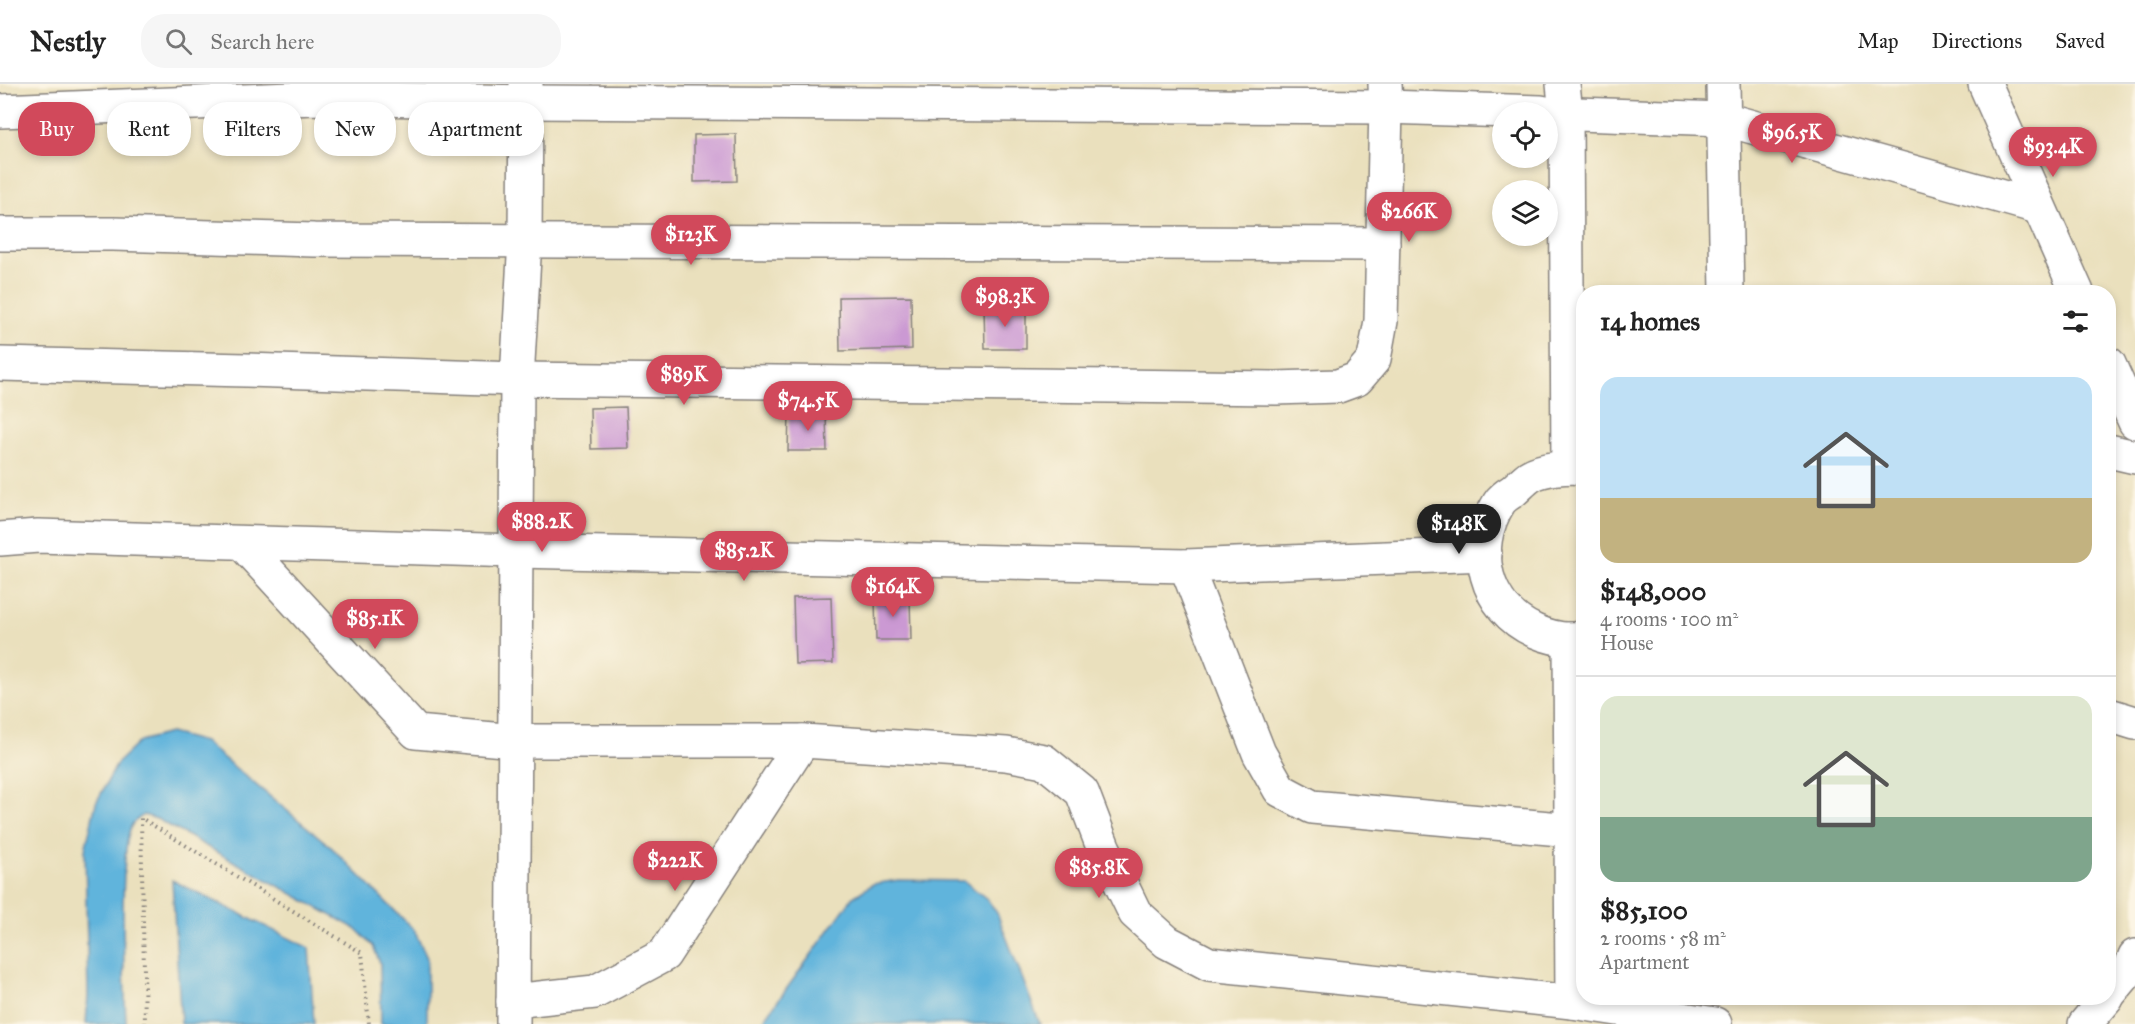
<!DOCTYPE html>
<meta charset="utf-8">
<style>
body{margin:0;font-family:"IM FELL Great Primer",serif;background:#f6f6f6;color:#222;height:100vh;display:flex;flex-direction:column;font-size:22px;white-space:nowrap}
*{box-sizing:border-box;margin:0}
p{font-size:20px;color:#767676}
.icon{flex:none;width:33px;height:33px;fill:none;stroke:currentColor;stroke-width:2;stroke-linecap:round;stroke-linejoin:round}
.map{position:relative;flex:1;overflow:hidden}
.details{position:absolute;left:1576px;top:201px;width:540px;height:720px;display:flex;flex-direction:column;background:#fff;border-radius:24px;box-shadow:0 3px 9px #0003}
.details>*{flex:none}
.banner{position:absolute;left:18px;top:18px;width:570px;height:54px;display:flex;gap:12px}
.fabs{position:absolute;left:1492px;top:18px;display:grid;gap:12px}
.fabs a{display:grid;place-items:center;width:66px;height:66px;border-radius:50%;background:#fff;box-shadow:0 3px 9px #0003;font-size:30px}
.price{position:absolute;translate:-50% -51px;padding:0 14px;border-radius:21px;background:#d1495b;color:#fff;font-size:20px;line-height:39px;filter:drop-shadow(0 2px 3px #0008)}
.price::after{content:'';position:absolute;left:50%;top:36px;width:18px;height:14px;margin-left:-9px;background:inherit;clip-path:polygon(0 0,100% 0,50% 100%)}
.price.active{background:#222;color:#fff}
ul{padding:0;list-style:none}
li{display:grid;align-content:center;gap:12px;height:318px;padding:0 24px}
li+li{border-top:2px solid #e0e0e0}
li span{display:grid;place-items:center;height:186px;border-radius:18px;color:#555}
li>.icon{margin-inline-start:auto}
span .icon{width:108px;height:108px;fill:#fffc;stroke-width:1}
li b{font-size:26px}
h2{display:flex;justify-content:space-between;align-items:center;height:72px;padding:0 24px;font-size:26px}
.chip{padding:0 21px;border-radius:24px;background:#fff;box-shadow:0 3px 9px #0003;font-size:21px;line-height:54px}
.chip.active{background:#d1495b;color:#fff}
header{display:flex;align-items:center;gap:36px;box-sizing:border-box;height:84px;padding:0 30px;background:#fff;border-bottom:2px solid #e0e0e0}
header strong{font-size:28px}
nav{display:flex;gap:33px;margin-inline-start:auto;font-size:21px}
.search{width:420px;height:54px;background:#f6f6f6;display:flex;align-items:center;gap:15px;box-sizing:border-box;padding:0 21px;border-radius:24px;color:#767676;font-size:22px}
.map>svg:first-child{display:block}
</style>
<header>
<strong>Nestly</strong>
<div class="search"><svg class="icon" aria-label="search" viewBox="0 0 24 24"><circle cx="10" cy="10" r="6"/><path d="M15 15l6 6"/></svg>Search here</div>
<nav><a>Map</a><a>Directions</a><a>Saved</a></nav>
</header>
<div class="map">
<svg width="2135" height="940" viewBox="0 0 2135 940">
<rect width="100%" height="100%" fill="#fcf5e5"/>
<filter id="ink" filterUnits="userSpaceOnUse"><feTurbulence type="fractalNoise" baseFrequency=".0167" numOctaves="2"/><feDisplacementMap in="SourceGraphic" scale="12" xChannelSelector="R" yChannelSelector="G"/><feConvolveMatrix kernelMatrix="1 2 1 2 8 2 1 2 1" color-interpolation-filters="sRGB"/></filter>
<filter id="wash" filterUnits="userSpaceOnUse"><feTurbulence type="fractalNoise" baseFrequency=".008" numOctaves="4" result="noise"/><feDisplacementMap in="SourceGraphic" scale="24" xChannelSelector="R" yChannelSelector="G"/><feGaussianBlur stdDeviation="1.35" result="paint"/><feColorMatrix in="noise" values="0 0 0 0 0 0 0 0 0 0 0 0 0 0 0 0 0 1.4 0 .05"/><feComposite in="paint" operator="in"/></filter>
<g filter="url(#wash)">
<rect width="100%" height="100%" fill="#eae0bd"/>
<g fill="#60b4dc" stroke="#416b8c" stroke-width="1.5">
<path d="M170,649L204,658L330,762L414,846L427,874V940H381L380,879L373,862L356,845L157,735L144,731C141,733 135,736 133,739C117,760 125,906 126,940H86L88,911L85,766L96,719L118,678L140,657Z"/>
<path d="M172,796L309,864L314,940H181Z"/>
<path d="M898,796L964,797L987,815L997,829L1040,940H761L853,813L873,800Z"/>
</g>
<g id="blocks">
<g fill="#cb99d3">
<path d="M736,50L737,97L694,98V51Z"/>
<path d="M911,212L912,265L840,267L839,213Z"/>
<path d="M1026,222V265H985L984,223Z"/>
<path d="M626,323L628,364L591,365L590,324Z"/>
<path d="M789,329H826L827,367H788Z"/>
<path d="M910,512L911,556H876L875,513Z"/>
<path d="M831,513L833,579L795,580L793,514Z"/>
</g>
</g>
</g>
<g filter="url(#ink)">
<use href="#blocks" fill-opacity="0" stroke="#86817c" stroke-width="1.5"/>
<g fill="none" stroke-linecap="round" stroke-linejoin="round">
<defs>
<g id="minor">
<path d="M1563,0L1566,29L1568,382"/>
<path d="M1723,0L1727,208"/>
<path d="M1985,0L2077,208"/>
<path d="M0,27L316,14L527,18L1386,23L1541,28"/>
<path d="M1548,29L1724,35L2038,123"/>
<path d="M0,150H113L314,156L1383,160"/>
<path d="M0,280L246,286L517,295L1276,304L1338,302L1357,295L1374,275L1381,237L1386,23L1385,0"/>
<path d="M2109,280L2135,338"/>
<path d="M2109,367L2135,373"/>
<path d="M1584,384C1569,382 1543,384 1530,392C1524,396 1519,402 1513,407C1508,410 1502,414 1499,419C1470,465 1485,525 1535,547C1549,553 1568,558 1584,553"/>
<path d="M0,455L38,452L517,467L1186,482L1485,470"/>
<path d="M243,460L416,648L515,657H803L1006,670L1044,677L1082,708L1103,763L1135,829L1167,858L1209,880L1572,918L1715,940"/>
<path d="M1186,482L1259,669L1280,706L1312,723L1572,746L1584,749"/>
<path d="M1570,555L1572,918"/>
<path d="M2109,631L2135,639"/>
<path d="M2109,910L2130,885L2135,872"/>
<path d="M513,917L595,908L664,871L803,657"/>
<path d="M513,940L517,295L525,156L526,0"/>
<path d="M2085,940L2107,914"/>
</g>
</defs>
<use href="#minor" stroke="#86817c" stroke-width="36"/>
<path stroke="#86817c" stroke-width="4" stroke-dasharray="1.5 4.5" stroke-linecap="butt" d="M145,940L141,734L362,869L369,940"/>
<use href="#minor" stroke="#fff" stroke-width="33"/>
</g>
</g>
</svg>
<div class="fabs">
<a><svg class="icon" aria-label="locate" viewBox="0 0 24 24"><circle cx="12" cy="12" r="6"/><path d="M12 2v4M12 18v4M2 12h4M18 12h4"/></svg></a>
<a><svg class="icon" aria-label="layers" viewBox="0 0 24 24"><path d="M12 4l9 5-9 5-9-5zM3 14l9 5 9-5"/></svg></a>
</div>
<b class="price" style="left:1792px;top:80px">$96.5K</b>
<b class="price" style="left:2053px;top:94px">$93.4K</b>
<b class="price" style="left:1409px;top:159px">$266K</b>
<b class="price" style="left:691px;top:182px">$123K</b>
<b class="price" style="left:1005px;top:244px">$98.3K</b>
<b class="price" style="left:684px;top:322px">$89K</b>
<b class="price" style="left:808px;top:348px">$74.5K</b>
<b class="price" style="left:542px;top:469px">$88.2K</b>
<b class="price active" style="left:1459px;top:471px">$148K</b>
<b class="price" style="left:744px;top:498px">$85.2K</b>
<b class="price" style="left:893px;top:534px">$164K</b>
<b class="price" style="left:375px;top:566px">$85.1K</b>
<b class="price" style="left:675px;top:808px">$222K</b>
<b class="price" style="left:1099px;top:815px">$85.8K</b>
<div class="banner">
<a class="chip active">Buy</a>
<a class="chip">Rent</a>
<a class="chip">Filters</a>
<a class="chip">New</a>
<a class="chip">Apartment</a>
</div>
<section class="details">
<h2>14 homes<svg class="icon" aria-label="filters" viewBox="0 0 24 24"><path d="M4 7h16M4 17h16"/><circle cx="9" cy="7" r="2"/><circle cx="15" cy="17" r="2"/></svg></h2>
<ul>
<li><span style="background:linear-gradient(#bfe0f5 65%,#c2b280 0)"><svg class="icon" aria-label="home" viewBox="0 0 24 24"><path d="M3 11l9-7 9 7M6 9v11h12V9"/></svg></span><div><b>$148,000</b><p>4 rooms · 100 m²</p><p>House</p></div></li>
<li><span style="background:linear-gradient(#dfe7d0 65%,#7fa58c 0)"><svg class="icon" aria-label="home" viewBox="0 0 24 24"><path d="M3 11l9-7 9 7M6 9v11h12V9"/></svg></span><div><b>$85,100</b><p>2 rooms · 58 m²</p><p>Apartment</p></div></li>
</ul>
</section>
</div>
